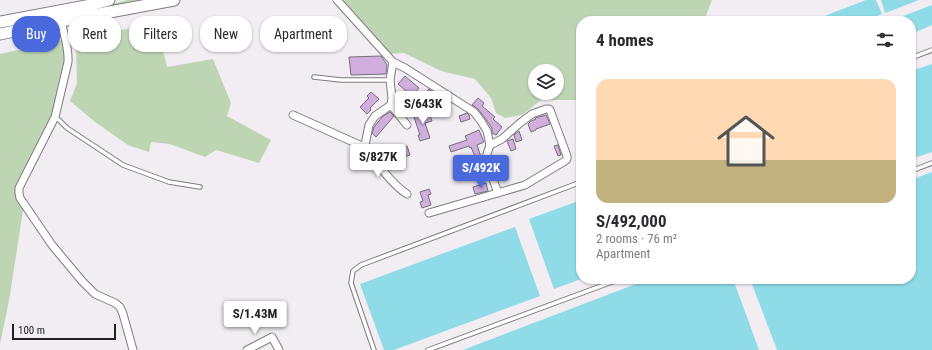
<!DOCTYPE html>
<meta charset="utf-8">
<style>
body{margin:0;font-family:"Roboto Condensed",sans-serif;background:#f7f7f7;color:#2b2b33;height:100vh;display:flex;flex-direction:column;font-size:15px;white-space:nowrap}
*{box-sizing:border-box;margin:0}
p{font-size:13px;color:#7c7c81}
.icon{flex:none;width:22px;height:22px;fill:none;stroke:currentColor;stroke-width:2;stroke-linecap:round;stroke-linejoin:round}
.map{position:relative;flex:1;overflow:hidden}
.side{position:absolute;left:576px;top:16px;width:340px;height:268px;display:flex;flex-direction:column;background:#fff;border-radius:16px;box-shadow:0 1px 3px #0004}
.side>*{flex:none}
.banner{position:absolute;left:12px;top:16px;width:380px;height:36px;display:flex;gap:8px}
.tools{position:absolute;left:528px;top:64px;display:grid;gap:8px}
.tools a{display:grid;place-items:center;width:36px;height:36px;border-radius:50%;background:#fff;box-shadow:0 1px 3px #0004;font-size:20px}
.scale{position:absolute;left:12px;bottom:10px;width:104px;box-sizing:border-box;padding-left:4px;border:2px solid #222123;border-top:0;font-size:11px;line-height:14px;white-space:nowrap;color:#222123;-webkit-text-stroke:3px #f1edf3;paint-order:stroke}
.price{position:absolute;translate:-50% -34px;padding:0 9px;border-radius:4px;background:#fff;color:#222;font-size:13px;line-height:26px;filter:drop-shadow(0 1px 2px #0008)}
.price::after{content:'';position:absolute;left:50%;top:24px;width:12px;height:9px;margin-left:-6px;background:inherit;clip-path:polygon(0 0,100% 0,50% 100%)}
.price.selected{background:#4969dc;color:#fff}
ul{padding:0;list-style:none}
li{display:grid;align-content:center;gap:8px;height:212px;padding:0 20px}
li span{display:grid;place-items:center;height:124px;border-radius:12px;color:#555}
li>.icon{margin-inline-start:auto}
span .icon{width:72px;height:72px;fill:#fffc;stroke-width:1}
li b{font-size:17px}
h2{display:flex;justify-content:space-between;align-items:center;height:48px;padding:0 20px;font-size:17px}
.pill{padding:0 14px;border-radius:16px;background:#fff;box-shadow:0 1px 3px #0004;font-size:14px;line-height:36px}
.pill.selected{background:#4969dc;color:#fff}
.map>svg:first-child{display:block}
</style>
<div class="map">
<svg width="932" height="350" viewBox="0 0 932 350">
<rect width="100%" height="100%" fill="#f1edf3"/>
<g fill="#bed5b4" fill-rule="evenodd">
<path d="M127,0H147L69,15Z"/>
<path d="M338,0H712L704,21H581V111L578,100H541L522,115L505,118L496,113L491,98L475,79L441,71L404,53L387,54ZM535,71H557V93H535Z"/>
<path d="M156,22L167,67L213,59L231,103L227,116L271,140L259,163L216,150L205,157L170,144L151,142L149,152L128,145L95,122L70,101L77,83L76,46L78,41L82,39Z"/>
<path d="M63,40L66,61L52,114L47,127L18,183L23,210L9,301L0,344V54Z"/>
</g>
<g fill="#8fdbe7">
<path d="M866,0H876L882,14L864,21H818L817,19Z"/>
<path d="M881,0H919L885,13Z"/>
<path d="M932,5V25L911,34V21H890Z"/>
<path d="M932,64V152L911,159V71Z"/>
<path d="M932,172V350H777L750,279H911V180Z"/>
<path d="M581,200V279L554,289L529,219Z"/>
<path d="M515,227L540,296L394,350H384L360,284Z"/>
<path d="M649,279H733L759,350H463Z"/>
</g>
<g fill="#d0aede" stroke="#747076">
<path d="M381,56L387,65L386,74L351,75L349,57Z"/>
<path d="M405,76L419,88L412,96L398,84Z"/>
<path d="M429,89L436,95L432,99L425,93Z"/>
<path d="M371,92L379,99L370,108L371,110L367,114L360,107L369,98L367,96Z"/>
<path d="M478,98L484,103L482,106L495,117L493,119L502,127L496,135L492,133V128L485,118L478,109L472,105Z"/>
<path d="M428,111L432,121L425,123L430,138L420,141L418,135H420L414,117Z"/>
<path d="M390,112L394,116L376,137L372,133L374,127L383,116Z"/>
<path d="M467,113L469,115L470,119L461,122L459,116Z"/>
<path d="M546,115L550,124L536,129V130L531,132L528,124L531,121L536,119L535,118Z"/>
<path d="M479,130L484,142L477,145L481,157L476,159L471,147L470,148L469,146L451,152L449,146L467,140L465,136Z"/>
<path d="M519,131L522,140L516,142L514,135Z"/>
<path d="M513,139L516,149L511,151L507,141Z"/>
<path d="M558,145L561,155L558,156L554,146Z"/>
<path d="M407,146L410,155L404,157L401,148Z"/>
<path d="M486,183L488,191L475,194L473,187Z"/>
<path d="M429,189L431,194L428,195L431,205L422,208L420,202L423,201L420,192Z"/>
</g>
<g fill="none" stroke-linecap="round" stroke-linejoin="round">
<defs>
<g id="service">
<path d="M911,58L932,50"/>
<path d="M314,77L341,80H390"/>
<path d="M56,117L67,128L123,165L169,182L200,187"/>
<path d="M911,171L932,163"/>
<path d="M374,350L351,283L353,271L361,265L581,182"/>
<path d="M428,350L620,279"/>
</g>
<g id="minor">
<path d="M337,0L393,62L405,68L474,112L481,121L487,131L490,145L487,154V163L498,193"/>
<path d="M61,21C64,35 69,48 68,62L55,117L19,188V193L20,198L52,245L82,281L95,294L115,303L120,307L123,314L133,350"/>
<path d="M391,105L407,125"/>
<path d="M293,115L362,146L365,145C377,162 389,182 407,194"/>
<path d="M365,145L369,125L375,116L391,105L392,98L390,80L393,62"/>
<path d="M429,213L525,185L565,161L567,159V156L550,110L549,109H546L532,114L520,123L502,139L490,145"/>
<path d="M247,350L272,337L279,350"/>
</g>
<g id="secondary">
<path d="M0,22L86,6L109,0"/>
<path d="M0,34L61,21L174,0"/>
</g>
</defs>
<use href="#service" stroke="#7f7b81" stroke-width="5.5"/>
<use href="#minor" stroke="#7f7b81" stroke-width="9"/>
<use href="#secondary" stroke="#7f7b81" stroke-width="13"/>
<use href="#service" stroke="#fff" stroke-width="3.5"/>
<use href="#minor" stroke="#fff" stroke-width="7"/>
<use href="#secondary" stroke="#fff" stroke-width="11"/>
</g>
</svg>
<div class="tools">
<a><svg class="icon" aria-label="layers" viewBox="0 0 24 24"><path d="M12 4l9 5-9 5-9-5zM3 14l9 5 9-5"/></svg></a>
</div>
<div class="scale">100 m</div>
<b class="price" style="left:423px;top:125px">S/643K</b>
<b class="price" style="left:378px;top:178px">S/827K</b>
<b class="price selected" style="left:481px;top:189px">S/492K</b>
<b class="price" style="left:255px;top:335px">S/1.43M</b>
<div class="banner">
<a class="pill selected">Buy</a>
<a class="pill">Rent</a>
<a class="pill">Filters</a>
<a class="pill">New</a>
<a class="pill">Apartment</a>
</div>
<section class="side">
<h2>4 homes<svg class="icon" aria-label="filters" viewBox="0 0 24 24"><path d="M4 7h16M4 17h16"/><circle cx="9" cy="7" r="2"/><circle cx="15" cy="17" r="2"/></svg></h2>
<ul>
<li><span style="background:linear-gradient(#ffd9b3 65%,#c2b280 0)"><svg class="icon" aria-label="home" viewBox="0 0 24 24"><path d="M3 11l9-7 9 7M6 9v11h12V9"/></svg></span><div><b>S/492,000</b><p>2 rooms · 76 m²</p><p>Apartment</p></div></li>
</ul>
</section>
</div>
